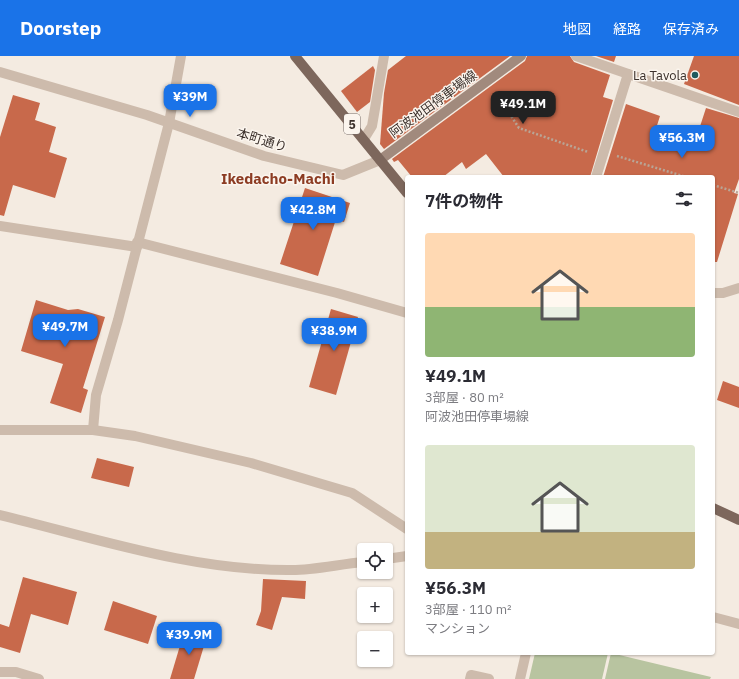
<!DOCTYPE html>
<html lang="ja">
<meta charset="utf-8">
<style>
body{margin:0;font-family:"IBM Plex Sans","Noto Sans JP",sans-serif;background:#f2f2f3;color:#2b2b33;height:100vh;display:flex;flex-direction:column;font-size:15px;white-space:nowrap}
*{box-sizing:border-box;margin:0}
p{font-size:13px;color:#7c7c81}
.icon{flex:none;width:22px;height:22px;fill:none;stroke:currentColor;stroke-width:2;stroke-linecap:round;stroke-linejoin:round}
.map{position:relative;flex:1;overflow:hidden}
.sheet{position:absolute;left:405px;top:119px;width:310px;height:480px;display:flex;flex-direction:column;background:#fff;border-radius:4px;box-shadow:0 1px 3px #0004}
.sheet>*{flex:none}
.buttons{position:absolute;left:357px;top:487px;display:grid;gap:8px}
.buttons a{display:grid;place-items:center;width:36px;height:36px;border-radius:4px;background:#fff;box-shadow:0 1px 3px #0004;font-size:20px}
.price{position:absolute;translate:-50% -34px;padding:0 9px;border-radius:8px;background:#1a73e8;color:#fff;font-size:13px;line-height:26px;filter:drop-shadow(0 1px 2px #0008)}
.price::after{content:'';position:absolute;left:50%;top:24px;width:12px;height:9px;margin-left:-6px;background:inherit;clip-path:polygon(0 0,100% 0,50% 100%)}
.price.current{background:#222;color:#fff}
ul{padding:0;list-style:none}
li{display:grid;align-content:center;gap:8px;height:212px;padding:0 20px}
li span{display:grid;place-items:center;height:124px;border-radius:4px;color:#555}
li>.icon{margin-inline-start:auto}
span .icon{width:72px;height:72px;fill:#fffc;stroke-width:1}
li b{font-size:17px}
h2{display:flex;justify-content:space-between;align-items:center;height:48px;padding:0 20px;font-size:17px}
header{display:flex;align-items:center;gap:24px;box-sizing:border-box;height:56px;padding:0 20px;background:#1a73e8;color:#fff}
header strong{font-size:19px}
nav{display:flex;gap:22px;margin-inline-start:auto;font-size:14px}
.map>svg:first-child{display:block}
</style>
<header>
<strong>Doorstep</strong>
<nav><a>地図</a><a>経路</a><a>保存済み</a></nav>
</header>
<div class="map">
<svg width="739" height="623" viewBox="0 0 739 623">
<rect width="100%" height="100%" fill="#f4ebe1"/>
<g fill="#b8c4a0">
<path d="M535,597H608L602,623H529Z"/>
<path d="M611,597L711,621L710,623H605Z"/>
</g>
<g fill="#c8694b">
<path d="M406,0H510L384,93L380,88L384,37L388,14Z"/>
<path d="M527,0H570L574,6L610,19L603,41L613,44L590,121H504L486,98L466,113L462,106L443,121H412L398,104L394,106L392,103L525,5Z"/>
<path d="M596,0H616L614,6Z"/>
<path d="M694,0H739V49L684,28Z"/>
<path d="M373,10L375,14L370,46L357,56L341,35Z"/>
<path d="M13,39L40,47L35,64L56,71L49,96L67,102L55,142L13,129L4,160L0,159V81Z"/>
<path d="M626,48L660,60L654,79L693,92L706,52L739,62V123L734,137L738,138L717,206H713V121H603Z"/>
<path d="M305,132L350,147L344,166L336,163L318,220L280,208Z"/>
<path d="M36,244L68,254L78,253L105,261L83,332L88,334L81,357L50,347L63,308L21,295Z"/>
<path d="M331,253L358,261L336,339L309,331Z"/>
<path d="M723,325L739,331V352L717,344Z"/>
<path d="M97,402L134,411L129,431L91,422Z"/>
<path d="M23,521L77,536L68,569L31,558L20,597L0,591V568L9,571Z"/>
<path d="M263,523L306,525L305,543L282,541L272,574L256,569L261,555Z"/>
<path d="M113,545L157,560L148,588L104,574Z"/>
<path d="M185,573L207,580L194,623H170Z"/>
</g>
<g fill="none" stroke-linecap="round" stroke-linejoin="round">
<g stroke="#b9a596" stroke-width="2.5" stroke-dasharray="2 2" stroke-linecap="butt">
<path d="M496,37L519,72L588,96"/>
<path d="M617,100L686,121"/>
<path d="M713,129L739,137"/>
</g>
<g stroke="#cdbbac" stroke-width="10">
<path d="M576,0L739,56"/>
<path d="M0,16L147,59L264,100L343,119L380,104"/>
<path d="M364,83L372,70L384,0"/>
<path d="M596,121L628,18"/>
<path d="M0,170L137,191"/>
<path d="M137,186L337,237L407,257"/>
<path d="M713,237H723L739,232"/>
<path d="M0,374H93L135,380L251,407L352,437L407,473"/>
<path d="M93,374L96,339L118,264L169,67L181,0"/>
<path d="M0,459C95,482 193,515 292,514C315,514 340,508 364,506"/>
<path d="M386,503L407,500"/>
<path d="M713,561L739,568"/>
<path d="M0,616H16L39,623"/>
<path d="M470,623L471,619L489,623"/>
<path d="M520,623L526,597"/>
</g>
<path stroke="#a18a7d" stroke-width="10" d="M380,104L521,0"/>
<g stroke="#7d675c" stroke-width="10">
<path d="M295,0L407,137"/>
<path d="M713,452L739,464"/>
</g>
</g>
<circle fill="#1f5a5e" stroke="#fbf5ee" stroke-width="1.5" cx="695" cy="19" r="4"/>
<g text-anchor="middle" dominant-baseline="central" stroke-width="3" stroke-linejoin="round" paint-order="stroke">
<rect fill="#fbf5ee" stroke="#756b66" stroke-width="1" x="344" y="58" width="16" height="20" rx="3"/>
<g font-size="12" font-weight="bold" fill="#3b302b">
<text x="352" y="68">5</text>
</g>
<g font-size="13" fill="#3b302b" stroke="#fbf5ee" text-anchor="end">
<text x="687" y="19">La Tavola</text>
</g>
<g font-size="13" fill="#3b302b" stroke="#fbf5ee">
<text transform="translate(433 48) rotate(-36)">阿波池田停車場線</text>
<text transform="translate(262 84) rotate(17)">本町通り</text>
</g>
<g font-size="15" font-weight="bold" fill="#8c3b22" stroke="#fbf5ee">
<text x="278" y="122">Ikedacho-Machi</text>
</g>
</g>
</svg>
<div class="buttons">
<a><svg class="icon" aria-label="locate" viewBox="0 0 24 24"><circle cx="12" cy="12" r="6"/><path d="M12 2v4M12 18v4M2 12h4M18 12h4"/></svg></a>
<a>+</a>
<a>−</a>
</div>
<b class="price" style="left:190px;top:62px">¥39M</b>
<b class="price current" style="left:523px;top:69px">¥49.1M</b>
<b class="price" style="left:682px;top:103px">¥56.3M</b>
<b class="price" style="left:313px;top:175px">¥42.8M</b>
<b class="price" style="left:65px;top:292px">¥49.7M</b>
<b class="price" style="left:334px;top:296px">¥38.9M</b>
<b class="price" style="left:189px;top:600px">¥39.9M</b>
<section class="sheet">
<h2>7件の物件<svg class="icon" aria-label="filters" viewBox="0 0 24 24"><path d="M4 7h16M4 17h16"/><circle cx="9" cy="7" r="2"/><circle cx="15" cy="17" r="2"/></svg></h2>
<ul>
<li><span style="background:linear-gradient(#ffd9b3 60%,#8fb573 0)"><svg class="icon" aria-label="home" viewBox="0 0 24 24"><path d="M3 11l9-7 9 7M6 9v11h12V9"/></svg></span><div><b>¥49.1M</b><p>3部屋 · 80 m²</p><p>阿波池田停車場線</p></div></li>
<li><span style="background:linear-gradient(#dfe7d0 70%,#c2b280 0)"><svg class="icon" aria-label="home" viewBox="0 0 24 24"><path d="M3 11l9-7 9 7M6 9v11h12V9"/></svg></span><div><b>¥56.3M</b><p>3部屋 · 110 m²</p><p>マンション</p></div></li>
</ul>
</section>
</div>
